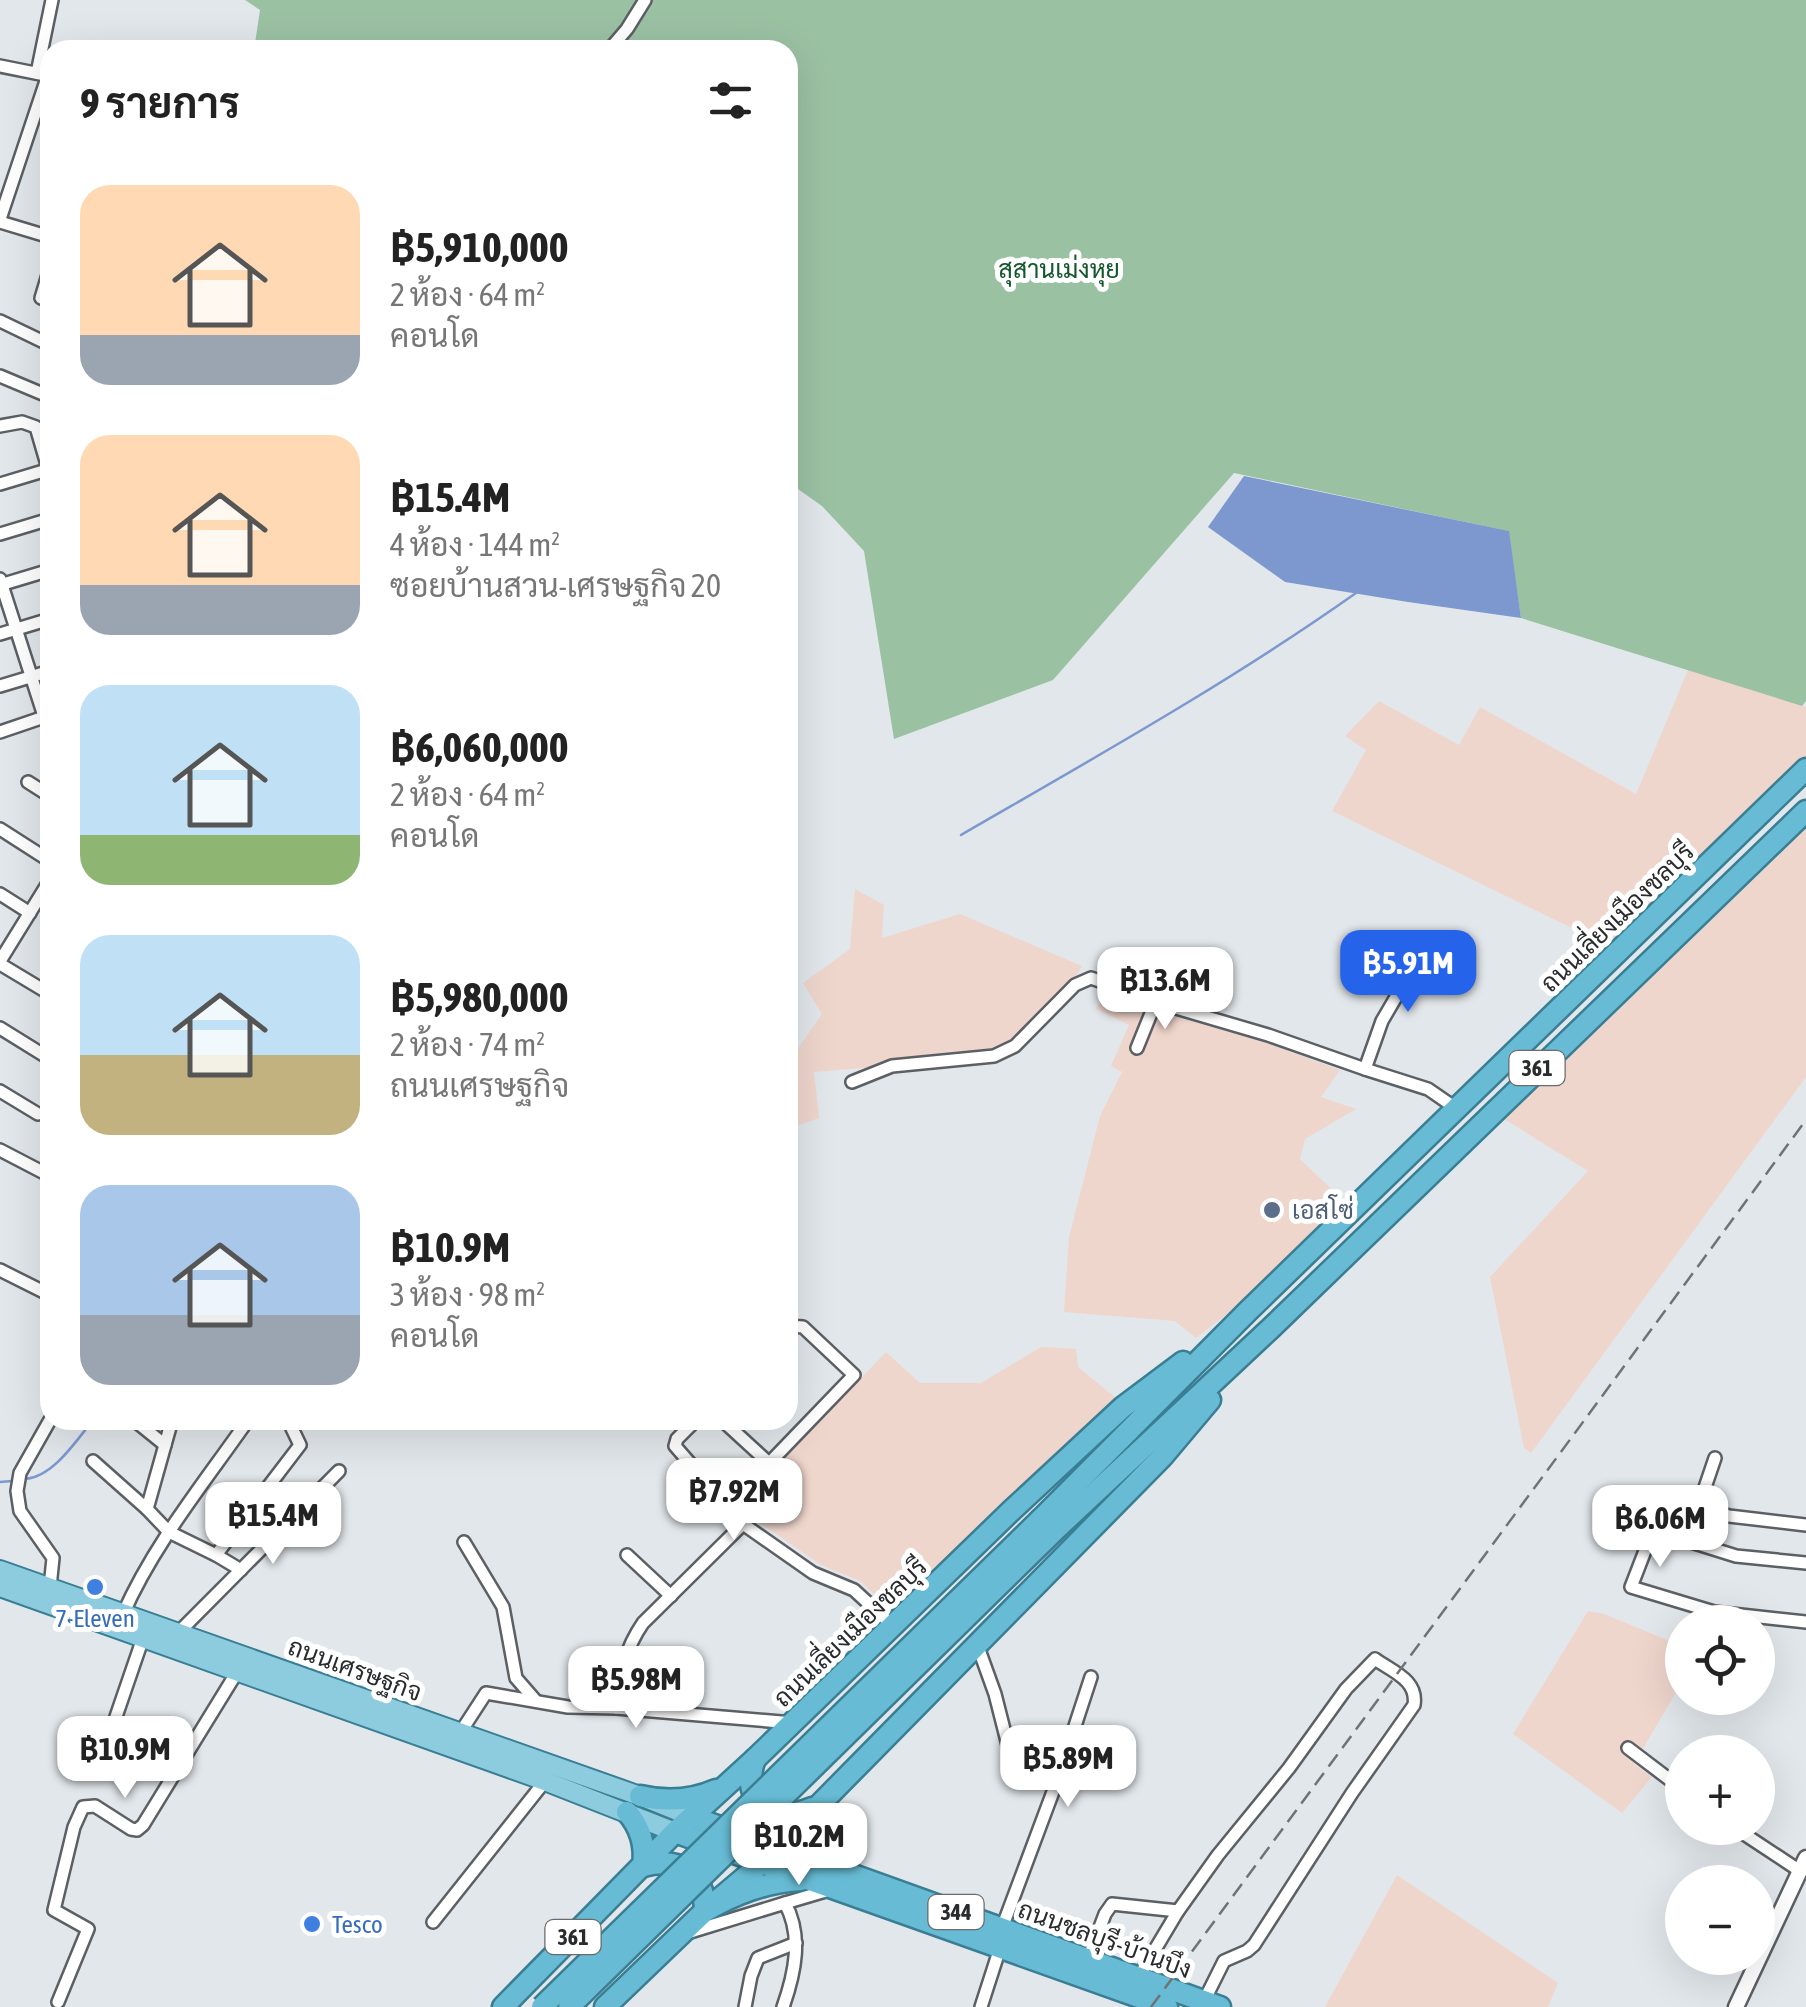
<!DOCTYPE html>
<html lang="th">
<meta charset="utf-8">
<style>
body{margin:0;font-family:"Asap Condensed",Sarabun,sans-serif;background:#f6f6f6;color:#222;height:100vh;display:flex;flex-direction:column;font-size:38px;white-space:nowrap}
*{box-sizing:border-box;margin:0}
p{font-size:32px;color:#767676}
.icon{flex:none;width:55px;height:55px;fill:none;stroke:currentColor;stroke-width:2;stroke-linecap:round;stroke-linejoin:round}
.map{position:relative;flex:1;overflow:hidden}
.panel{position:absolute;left:40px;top:40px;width:758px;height:1390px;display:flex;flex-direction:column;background:#fff;border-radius:30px;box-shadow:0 10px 40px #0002}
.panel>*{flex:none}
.controls{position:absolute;left:1665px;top:1605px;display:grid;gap:20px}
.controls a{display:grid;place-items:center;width:110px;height:110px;border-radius:50%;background:#fff;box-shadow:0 10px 40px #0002;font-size:50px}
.price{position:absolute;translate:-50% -85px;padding:0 22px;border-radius:20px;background:#fff;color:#222;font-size:32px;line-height:65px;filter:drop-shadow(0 2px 5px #0008)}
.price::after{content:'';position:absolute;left:50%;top:60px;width:30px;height:22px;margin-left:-15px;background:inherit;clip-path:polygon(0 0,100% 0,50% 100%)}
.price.active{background:#2563eb;color:#fff}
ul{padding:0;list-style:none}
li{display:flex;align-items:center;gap:30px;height:250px;padding:0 40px}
li span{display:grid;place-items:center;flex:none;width:280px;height:200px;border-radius:30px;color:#555}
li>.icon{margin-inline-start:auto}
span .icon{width:120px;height:120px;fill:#fffc;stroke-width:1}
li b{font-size:42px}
h2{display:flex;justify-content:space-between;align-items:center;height:120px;padding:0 40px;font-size:42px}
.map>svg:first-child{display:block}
</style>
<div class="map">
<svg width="1806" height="2007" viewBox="0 0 1806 2007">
<rect width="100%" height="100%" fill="#e2e7eb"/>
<g fill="#efd6cd">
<path d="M1688,670L1806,707V769L1619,951L1332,811L1366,750L1345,736L1379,701L1459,745L1480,707L1636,794Z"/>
<path d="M1806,829V1077L1531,1453L1524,1448L1490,1277L1588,1171L1504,1119Z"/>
<path d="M855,889L884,905L882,938L960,914L1082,966L1074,980L1015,1040L994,1049L940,1053L894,1059L875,1067L814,1072L819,1118L788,1129V1055L792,1057L822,1014L803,983L850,949Z"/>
<path d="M1107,993L1178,1017L1263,1042L1340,1070L1321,1097L1356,1109L1305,1139L1300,1159L1346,1203L1245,1300L1196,1338L1175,1321L1064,1312L1069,1237L1100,1116L1122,1072L1111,1066L1129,1025L1096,1009Z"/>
<path d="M1041,1347L1076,1349L1078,1367L1122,1403L896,1615L860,1581L821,1565L756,1520L741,1503L886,1352L920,1383H981Z"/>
<path d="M1588,1611L1604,1614L1682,1646V1682L1634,1764L1652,1777L1622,1813L1513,1734Z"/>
<path d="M1397,1875L1558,1983L1548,2007H1325Z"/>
</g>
<path fill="#9bc1a3" d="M245,0H1806V701L1802,706L1521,618L1508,531L1234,473L1053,680L894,739L864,551L822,506L788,482V50H254L260,10Z"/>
<path fill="#7c98cf" d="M1244,476L1509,531L1521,618L1408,602L1285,582L1208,527Z"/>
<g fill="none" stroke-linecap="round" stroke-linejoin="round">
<g stroke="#7c98cf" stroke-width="2.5">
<path d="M961,835C1094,758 1230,682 1356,593"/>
<path d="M25,1479C53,1477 76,1441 93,1420"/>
<path d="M0,1482L12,1481"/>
</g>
<defs>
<g id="minor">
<path d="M609,50L627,29L645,0"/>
<path d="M0,66L40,74"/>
<path d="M37,73L52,0"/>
<path d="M0,219L48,75"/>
<path d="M0,222L50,237"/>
<path d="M41,298L50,268"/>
<path d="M0,321L50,345"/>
<path d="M0,376L50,397"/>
<path d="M0,426L22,422L36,427L50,475"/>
<path d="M0,484L50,469"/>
<path d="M0,534L50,519"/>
<path d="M0,579L44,716"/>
<path d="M0,585L50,570"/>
<path d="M0,634L50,619"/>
<path d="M0,686L50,671"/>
<path d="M0,732L50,715"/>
<path d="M28,782L50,796"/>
<path d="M0,829L50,861"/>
<path d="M0,894L30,913"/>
<path d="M0,961L50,880"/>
<path d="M0,964L50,994"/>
<path d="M0,1028L50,1059"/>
<path d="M1137,1048L1156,1001"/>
<path d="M1365,1069L1382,1021L1396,997L1406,985L1425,977L1446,960"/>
<path d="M852,1082L892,1066L994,1056L1015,1046L1075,985L1091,978L1176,1008L1268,1035L1365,1069L1428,1089L1457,1109"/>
<path d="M0,1091L38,1114"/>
<path d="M0,1150L50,1176"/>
<path d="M0,1270L50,1295"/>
<path d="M50,1420L20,1473L17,1491L20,1511L53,1558L50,1587"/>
<path d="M134,1420L165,1445"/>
<path d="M172,1420L147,1509L169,1532L216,1555L300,1445L288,1420"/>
<path d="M696,1420L677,1439L675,1446L743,1524L813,1573L854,1590L893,1626"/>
<path d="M722,1420L769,1463"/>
<path d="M93,1461L147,1509"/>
<path d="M1654,1494L1729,1516L1806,1525"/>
<path d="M727,1507L854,1375L803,1327L788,1326"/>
<path d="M1698,1508L1715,1458"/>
<path d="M464,1542L503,1607L516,1678L536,1701"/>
<path d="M216,1555L241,1570"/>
<path d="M627,1555L671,1596"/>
<path d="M1806,1563L1736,1556L1653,1530L1631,1587L1714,1612L1806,1622"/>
<path d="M123,1614C154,1544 204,1483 248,1420"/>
<path d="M178,1633L339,1471"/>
<path d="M977,1644L995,1694L1011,1757C1021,1776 1037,1777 1057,1781"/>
<path d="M616,1708C621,1675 623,1652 643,1623L743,1524"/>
<path d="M460,1733L486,1693L568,1707L616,1708L793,1723"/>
<path d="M109,1737L143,1638"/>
<path d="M136,1746L174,1771"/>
<path d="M1628,1748L1682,1789"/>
<path d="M1735,1828L1800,1871"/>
<path d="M785,1903L829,1890"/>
<path d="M433,1922L545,1781"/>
<path d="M1002,1928L1057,1781L1091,1677"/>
<path d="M687,1933L785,1903C803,1936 795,1973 783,2007"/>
<path d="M1088,1959L1105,1914L1112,1904L1178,1911L1218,1855L1289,1768L1346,1689L1375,1659C1393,1672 1418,1680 1414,1705L1352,1793L1254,1945L1247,1951L1224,1961L1204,2001"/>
<path d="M1138,1978L1178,1911"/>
<path d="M58,2002L88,1929L54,1910L74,1827L83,1807L95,1806L131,1829L137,1830L143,1825L237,1672"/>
<path d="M745,2007L751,1976L758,1958L796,1943"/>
<path d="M981,2007L1000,1948"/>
</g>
<path id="tertiary" d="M1736,2007L1806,1858"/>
<g id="primary">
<path d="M0,1570L640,1796L692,1817"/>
<path d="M0,1587L545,1781L675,1832"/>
</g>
<g id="trunk">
<path d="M1042,1518L1248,1311L1806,769"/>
<path d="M1053,1532L1271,1328L1806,811"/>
<path d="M755,1759C739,1803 772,1825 812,1808"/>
<path d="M640,1796C666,1802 691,1801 716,1790"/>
<path d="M819,1806L824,1836L839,1869"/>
<path d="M627,1812C641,1828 646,1845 643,1866"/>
<path d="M692,1817L1220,2007"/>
<path d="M675,1832L1167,2007"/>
<path d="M643,1866C680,1857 704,1871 705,1911C735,1894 765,1882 801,1880"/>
<path d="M503,2007L675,1832L755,1759L1012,1510L1123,1407L1183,1362"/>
<path d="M605,2007L705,1911L762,1863L1162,1457L1210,1400"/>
</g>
</defs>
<use href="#minor" stroke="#5c6064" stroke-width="16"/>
<use href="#tertiary" stroke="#5c6064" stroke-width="19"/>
<use href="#primary" stroke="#397e93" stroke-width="22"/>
<use href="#trunk" stroke="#397e93" stroke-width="25"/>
<use href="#minor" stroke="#fff" stroke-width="11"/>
<use href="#tertiary" stroke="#fff" stroke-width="14"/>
<use href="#primary" stroke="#8dccdf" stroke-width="18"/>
<use href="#trunk" stroke="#67bbd4" stroke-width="20"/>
<path stroke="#707376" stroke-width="2.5" stroke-dasharray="15 8" stroke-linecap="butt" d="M1151,2007L1806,1120"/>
<defs>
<g id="trunk-bridge">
<path d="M542,2007L1042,1518"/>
<path d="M569,2007L1053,1532"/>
</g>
</defs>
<use href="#trunk-bridge" stroke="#397e93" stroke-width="25" stroke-linecap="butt"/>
<use href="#trunk-bridge" stroke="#67bbd4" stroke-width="20"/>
</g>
<circle fill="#5c6f8a" stroke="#fff" stroke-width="4" cx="1272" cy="1210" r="10"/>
<g fill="#3f7fe0" stroke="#fff" stroke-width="4">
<circle cx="95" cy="1587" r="10"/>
<circle cx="312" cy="1924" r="10"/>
</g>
<g text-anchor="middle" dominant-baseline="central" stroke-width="10" stroke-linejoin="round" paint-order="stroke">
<g fill="#fff" stroke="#696b6c" stroke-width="2.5">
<rect x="1509.5" y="1051" width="55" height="34" rx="8"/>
<rect x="928.5" y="1895" width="55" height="34" rx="8"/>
<rect x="545.5" y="1920" width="55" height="34" rx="8"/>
</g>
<g font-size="22" font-weight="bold" fill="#292b2d">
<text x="1537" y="1068">361</text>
<text x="956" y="1912">344</text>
<text x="573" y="1937">361</text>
</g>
<g font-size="25" fill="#16562c" stroke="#fff">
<text x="1059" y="269">สุสานเม่งหุย</text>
</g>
<g font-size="25" fill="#292b2d" stroke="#fff">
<text transform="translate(1617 917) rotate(-44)">ถนนเลี่ยงเมืองชลบุรี</text>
<text transform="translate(850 1632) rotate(-44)">ถนนเลี่ยงเมืองชลบุรี</text>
<text transform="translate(355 1669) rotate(20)">ถนนเศรษฐกิจ</text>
<text transform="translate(1105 1939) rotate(20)">ถนนชลบุรี-บ้านบึง</text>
</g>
<g font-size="25" fill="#4e5e75" stroke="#fff" text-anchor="start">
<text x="1292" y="1210">เอสโซ่</text>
</g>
<g font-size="25" fill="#366cbe" stroke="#fff">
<text x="95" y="1618">7-Eleven</text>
<text x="332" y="1924" text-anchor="start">Tesco</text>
</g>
</g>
</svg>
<div class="controls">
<a><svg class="icon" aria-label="locate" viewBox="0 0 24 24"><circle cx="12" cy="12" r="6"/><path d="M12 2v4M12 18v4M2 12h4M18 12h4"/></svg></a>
<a>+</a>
<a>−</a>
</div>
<b class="price active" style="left:1408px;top:1015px">฿5.91M</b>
<b class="price" style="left:1165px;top:1032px">฿13.6M</b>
<b class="price" style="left:734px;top:1543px">฿7.92M</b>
<b class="price" style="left:273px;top:1567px">฿15.4M</b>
<b class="price" style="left:1660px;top:1570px">฿6.06M</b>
<b class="price" style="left:636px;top:1731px">฿5.98M</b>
<b class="price" style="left:125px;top:1801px">฿10.9M</b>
<b class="price" style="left:1068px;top:1810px">฿5.89M</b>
<b class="price" style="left:799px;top:1888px">฿10.2M</b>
<section class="panel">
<h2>9 รายการ<svg class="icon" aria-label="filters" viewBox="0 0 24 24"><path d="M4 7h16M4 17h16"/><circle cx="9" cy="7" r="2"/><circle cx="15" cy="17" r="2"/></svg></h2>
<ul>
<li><span style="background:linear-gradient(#ffd9b3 75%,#9aa5b1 0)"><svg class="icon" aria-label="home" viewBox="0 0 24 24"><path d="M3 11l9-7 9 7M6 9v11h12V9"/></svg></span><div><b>฿5,910,000</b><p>2 ห้อง · 64 m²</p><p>คอนโด</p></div></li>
<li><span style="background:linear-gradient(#ffd9b3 75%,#9aa5b1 0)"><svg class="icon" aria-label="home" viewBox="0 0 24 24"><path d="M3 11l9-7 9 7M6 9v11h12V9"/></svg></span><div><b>฿15.4M</b><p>4 ห้อง · 144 m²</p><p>ซอยบ้านสวน-เศรษฐกิจ 20</p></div></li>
<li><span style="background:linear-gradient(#bfe0f5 75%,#8fb573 0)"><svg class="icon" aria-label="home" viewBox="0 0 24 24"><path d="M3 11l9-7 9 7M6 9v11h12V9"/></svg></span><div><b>฿6,060,000</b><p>2 ห้อง · 64 m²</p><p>คอนโด</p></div></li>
<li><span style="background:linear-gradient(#bfe0f5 60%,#c2b280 0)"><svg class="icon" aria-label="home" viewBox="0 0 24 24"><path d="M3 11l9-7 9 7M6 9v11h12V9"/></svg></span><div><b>฿5,980,000</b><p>2 ห้อง · 74 m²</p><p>ถนนเศรษฐกิจ</p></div></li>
<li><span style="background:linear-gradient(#a9c7e8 65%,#9aa5b1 0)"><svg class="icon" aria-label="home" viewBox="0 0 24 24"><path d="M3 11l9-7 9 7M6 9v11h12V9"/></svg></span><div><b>฿10.9M</b><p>3 ห้อง · 98 m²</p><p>คอนโด</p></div></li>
</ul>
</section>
</div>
